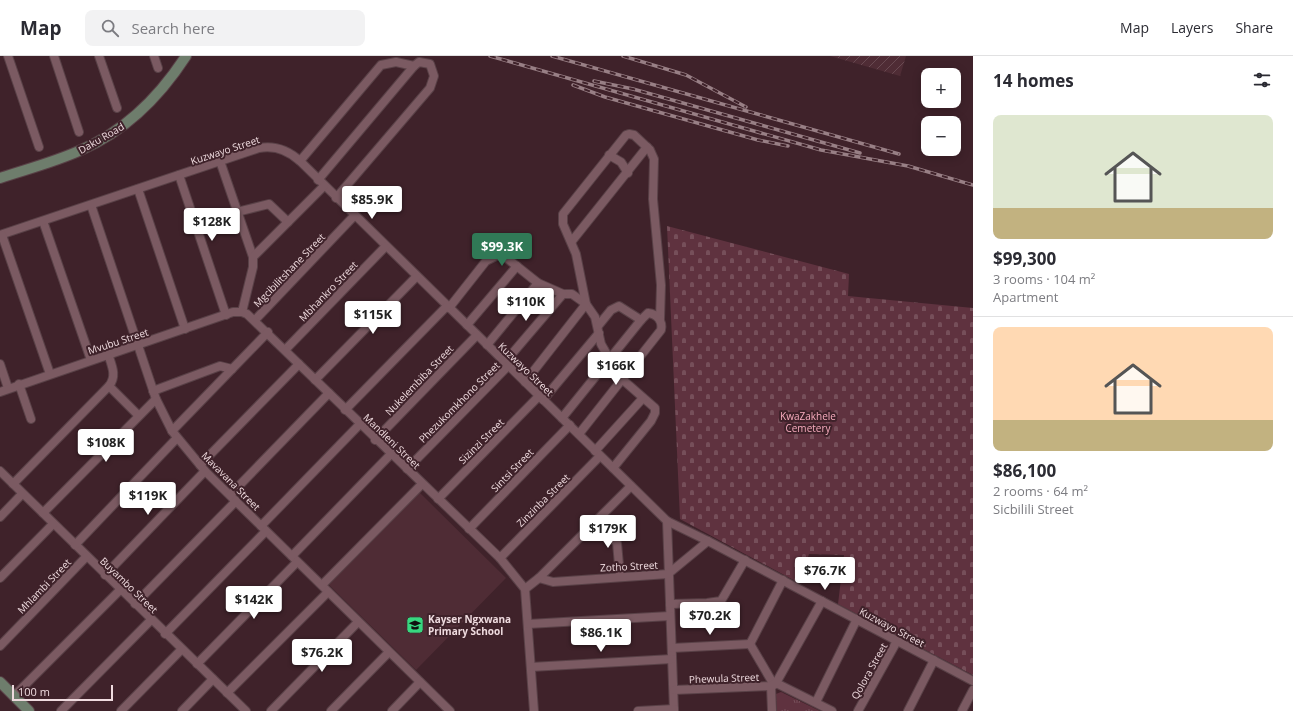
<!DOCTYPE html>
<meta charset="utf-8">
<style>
body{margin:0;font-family:"Open Sans",sans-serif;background:#f2f2f3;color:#2b2b33;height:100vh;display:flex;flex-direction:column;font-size:15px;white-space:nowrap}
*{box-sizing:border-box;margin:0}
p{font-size:13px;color:#7c7c81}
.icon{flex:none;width:22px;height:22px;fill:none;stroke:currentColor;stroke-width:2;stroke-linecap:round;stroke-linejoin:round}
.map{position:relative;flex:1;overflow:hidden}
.drawer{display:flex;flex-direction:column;background:#fff;width:320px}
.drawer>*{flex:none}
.fabs{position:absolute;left:921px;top:12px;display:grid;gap:8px}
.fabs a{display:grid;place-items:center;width:40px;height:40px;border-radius:8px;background:#fff;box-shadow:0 2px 10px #0003;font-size:20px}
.scale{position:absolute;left:12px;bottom:10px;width:101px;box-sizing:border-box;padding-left:4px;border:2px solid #efdbdf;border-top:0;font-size:11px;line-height:14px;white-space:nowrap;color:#efdbdf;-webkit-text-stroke:3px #3f222a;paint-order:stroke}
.price{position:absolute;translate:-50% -34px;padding:0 9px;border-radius:4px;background:#fff;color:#222;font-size:13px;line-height:26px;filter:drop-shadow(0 1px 2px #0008)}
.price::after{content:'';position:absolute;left:50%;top:24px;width:12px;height:9px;margin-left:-6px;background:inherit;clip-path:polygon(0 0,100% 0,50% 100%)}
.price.on{background:#307956;color:#fff}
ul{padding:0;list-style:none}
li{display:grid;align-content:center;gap:8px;height:212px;padding:0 20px}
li+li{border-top:1px solid #e1e1e2}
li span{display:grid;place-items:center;height:124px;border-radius:8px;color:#555}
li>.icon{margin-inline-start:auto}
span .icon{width:72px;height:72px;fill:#fffc;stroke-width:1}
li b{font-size:17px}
h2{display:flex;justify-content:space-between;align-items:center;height:48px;padding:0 20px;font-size:17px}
header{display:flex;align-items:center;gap:24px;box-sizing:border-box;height:56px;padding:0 20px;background:#fff;border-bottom:1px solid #e1e1e2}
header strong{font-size:19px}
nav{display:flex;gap:22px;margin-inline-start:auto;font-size:14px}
.search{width:280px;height:36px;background:#f2f2f3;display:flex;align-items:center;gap:10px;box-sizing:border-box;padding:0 14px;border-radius:8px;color:#7c7c81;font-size:15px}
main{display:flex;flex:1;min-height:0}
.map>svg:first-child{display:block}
</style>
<header>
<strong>Map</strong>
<div class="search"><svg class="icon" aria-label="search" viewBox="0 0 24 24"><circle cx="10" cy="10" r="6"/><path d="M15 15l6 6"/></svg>Search here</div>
<nav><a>Map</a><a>Layers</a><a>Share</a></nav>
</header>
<main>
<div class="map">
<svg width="973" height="655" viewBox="0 0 973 655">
<defs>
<pattern id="industrial-furrows" width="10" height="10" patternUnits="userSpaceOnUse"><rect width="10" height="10" fill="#4f2c35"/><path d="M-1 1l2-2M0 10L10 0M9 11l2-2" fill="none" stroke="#694a52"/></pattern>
<pattern id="cemetery-stones" width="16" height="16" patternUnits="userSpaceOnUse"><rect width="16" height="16" fill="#5f323f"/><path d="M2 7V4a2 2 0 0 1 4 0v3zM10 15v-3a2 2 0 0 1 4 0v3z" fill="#764f5a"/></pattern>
<pattern id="park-tufts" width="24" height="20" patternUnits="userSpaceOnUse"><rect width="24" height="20" fill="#5f323f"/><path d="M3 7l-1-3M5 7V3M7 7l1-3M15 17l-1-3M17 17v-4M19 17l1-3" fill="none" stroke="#764f5a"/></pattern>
</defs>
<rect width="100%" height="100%" fill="#3f222a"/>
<path fill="#4f2c35" d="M412,437H420L506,522L416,614L325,525Z"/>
<path fill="url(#industrial-furrows)" d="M830,0H906L900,20Z"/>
<path fill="url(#cemetery-stones)" d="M667,170L849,218L848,240L973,252V619L838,548L844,499L809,498L799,527L680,463Z"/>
<path fill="url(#park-tufts)" d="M781,636L820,655H777L776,638Z"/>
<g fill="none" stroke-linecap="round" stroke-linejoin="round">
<defs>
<g id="street">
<path d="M8,0L39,91"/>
<path d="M54,0L79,76"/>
<path d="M99,0L117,52"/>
<path d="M154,0L158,12"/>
<path d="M609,99L621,106L628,117"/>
<path d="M220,105L253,201"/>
<path d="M300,105L381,9L396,6L414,10"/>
<path d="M179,119L226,259"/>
<path d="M318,124L414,10L419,6L430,8L434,20L430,32L336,142"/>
<path d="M138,133L185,273"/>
<path d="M91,149L156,343L172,375L205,415L450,655"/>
<path d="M237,156L269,148L288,166"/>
<path d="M43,165L91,304"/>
<path d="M0,179L259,92C275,89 288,94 300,105L667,465L708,485L973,625"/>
<path d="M2,179L50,318"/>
<path d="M572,185L647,91"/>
<path d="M449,252L486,205L498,199L504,200L538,227L563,238H572L586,248L595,261L601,288L610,304L623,324L655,352V357L651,365L613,412"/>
<path d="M242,256L253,211V201L324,130"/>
<path d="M255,264L354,160"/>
<path d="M467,269L517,210"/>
<path d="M598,270L611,254L619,250L641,264"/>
<path d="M487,289L538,227"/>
<path d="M286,293L385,191"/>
<path d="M108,298C112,310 117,320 109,330"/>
<path d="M505,306L563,238"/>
<path d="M0,308L8,332"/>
<path d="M315,324L416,221"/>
<path d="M525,326L586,248L576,198L563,168V158L626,79L629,78L634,79L650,94L654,103L653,143L661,229L660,264"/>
<path d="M19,328L31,363"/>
<path d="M153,335L220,310L232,313"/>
<path d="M0,336L233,256H242L247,258L500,502L525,533L534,655"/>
<path d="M543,344L599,277"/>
<path d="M345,354L447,250"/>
<path d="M562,362L641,264L648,257C657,258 663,265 661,274L579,378"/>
<path d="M172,375L268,276"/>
<path d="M375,384L477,279"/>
<path d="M595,395L643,342"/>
<path d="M200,409L299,308"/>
<path d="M407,413L508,310"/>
<path d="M0,415L246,655"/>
<path d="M13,428L109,330L138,359"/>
<path d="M230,439L329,337"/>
<path d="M438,443L539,340"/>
<path d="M43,457L156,343"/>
<path d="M0,461L22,438"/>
<path d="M667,465L674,655"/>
<path d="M596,466L617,487L620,520"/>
<path d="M261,470L360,368"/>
<path d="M469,473L570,369"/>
<path d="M75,489L177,382"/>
<path d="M292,500L391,398"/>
<path d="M500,502L600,400"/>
<path d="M105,519L205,415"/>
<path d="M0,522L53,468"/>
<path d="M539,522L553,526L668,518L708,485"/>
<path d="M322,529L422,428"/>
<path d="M525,533L539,522L631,430"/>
<path d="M135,548L236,445"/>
<path d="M670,548L707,547L721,545L745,504"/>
<path d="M528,568L670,560"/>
<path d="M165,578L266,475"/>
<path d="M750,588L783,524"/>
<path d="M750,588L774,629"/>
<path d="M0,590L86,501"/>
<path d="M672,592L750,588"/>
<path d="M197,608L297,506"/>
<path d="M531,611L672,603"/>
<path d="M776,627L832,655"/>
<path d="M771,630L772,655"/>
<path d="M674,634L771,630L776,627L822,545"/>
<path d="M227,637L328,536"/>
<path d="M14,640L120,534"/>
<path d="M816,646L857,563"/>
<path d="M61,655L151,564"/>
<path d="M121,655L181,594"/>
<path d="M182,655L213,623"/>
<path d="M271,655L358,566"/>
<path d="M331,655L389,596"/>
<path d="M392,655L420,626"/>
<path d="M638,655L674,653"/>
<path d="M858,655L897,585"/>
<path d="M908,655L934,604"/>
<path d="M962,655L973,634"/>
</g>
<g id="secondary">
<path d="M0,122C27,113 55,106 81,94C125,75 160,40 186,0"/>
<path d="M0,626L29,655"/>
</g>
</defs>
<use href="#street" stroke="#594147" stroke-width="10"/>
<use href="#secondary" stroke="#594147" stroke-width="12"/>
<use href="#street" stroke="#7b5a62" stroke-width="8"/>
<use href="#secondary" stroke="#6e7d6c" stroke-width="10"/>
<defs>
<g id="rail">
<path d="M490,0L821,94L908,110L973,129"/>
<path d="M552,0L899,98"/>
<path d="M623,0L686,19L746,51"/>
<path d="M594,25L633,33L860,97"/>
<path d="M573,29L605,41L758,84L788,90"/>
</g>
</defs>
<use href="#rail" stroke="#987f85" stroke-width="3.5"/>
<use href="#rail" stroke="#3f222a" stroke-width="2" stroke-dasharray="6" stroke-linecap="butt"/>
</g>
<defs>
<symbol id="school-square" viewBox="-11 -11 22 22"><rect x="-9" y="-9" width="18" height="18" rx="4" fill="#37d880" stroke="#3f222a"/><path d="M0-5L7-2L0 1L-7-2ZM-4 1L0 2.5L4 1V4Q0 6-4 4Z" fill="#111"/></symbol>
</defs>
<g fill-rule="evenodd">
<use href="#school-square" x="405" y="559" width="20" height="20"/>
</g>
<g text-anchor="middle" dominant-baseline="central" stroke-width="4" stroke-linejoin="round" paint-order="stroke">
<g font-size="10" fill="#efdbdf" stroke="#3f222a">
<text transform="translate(101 82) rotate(-30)">Daku Road</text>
<text transform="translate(225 94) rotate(-18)">Kuzwayo Street</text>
<text transform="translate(289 214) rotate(-46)">Mgcibilitshane Street</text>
<text transform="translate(328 235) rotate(-46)">Mbhankro Street</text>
<text transform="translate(118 285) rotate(-18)">Mvubu Street</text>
<text transform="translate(526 313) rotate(44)">Kuzwayo Street</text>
<text transform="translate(419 324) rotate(-46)">Nukelembiba Street</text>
<text transform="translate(459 346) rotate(-45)">Phezukomkhono Street</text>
<text transform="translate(392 385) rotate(44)">Mandleni Street</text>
<text transform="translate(481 385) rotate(-45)">Sizinzi Street</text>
<text transform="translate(512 414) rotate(-46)">Sintsi Street</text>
<text transform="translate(231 425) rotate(45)">Mavavana Street</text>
<text transform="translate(543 444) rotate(-45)">Zinzinba Street</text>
<text transform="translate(629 510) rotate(-3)">Zotho Street</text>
<text transform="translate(129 529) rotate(44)">Buyambo Street</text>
<text transform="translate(44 530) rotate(-46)">Mhlambi Street</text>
<text transform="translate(892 571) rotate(28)">Kuzwayo Street</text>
<text transform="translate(869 615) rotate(-61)">Qolora Street</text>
<text transform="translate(724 622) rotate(-2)">Phewula Street</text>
</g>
<g font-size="10" fill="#f7acbe" stroke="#3f222a">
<text x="808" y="360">KwaZakhele<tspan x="808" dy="12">Cemetery</tspan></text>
</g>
<g font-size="10" font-weight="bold" fill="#efdbdf" stroke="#3f222a" text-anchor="start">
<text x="428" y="563">Kayser Ngxwana<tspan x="428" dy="12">Primary School</tspan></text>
</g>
</g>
</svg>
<div class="fabs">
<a>+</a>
<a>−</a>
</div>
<div class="scale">100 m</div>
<b class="price" style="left:372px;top:164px">$85.9K</b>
<b class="price" style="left:212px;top:186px">$128K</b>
<b class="price on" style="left:502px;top:211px">$99.3K</b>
<b class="price" style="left:526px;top:266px">$110K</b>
<b class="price" style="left:373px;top:279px">$115K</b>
<b class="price" style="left:616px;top:330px">$166K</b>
<b class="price" style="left:106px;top:407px">$108K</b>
<b class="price" style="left:148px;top:460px">$119K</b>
<b class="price" style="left:608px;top:493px">$179K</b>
<b class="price" style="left:825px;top:535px">$76.7K</b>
<b class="price" style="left:254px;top:564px">$142K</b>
<b class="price" style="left:710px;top:580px">$70.2K</b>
<b class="price" style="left:601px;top:597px">$86.1K</b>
<b class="price" style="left:322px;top:617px">$76.2K</b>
</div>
<section class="drawer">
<h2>14 homes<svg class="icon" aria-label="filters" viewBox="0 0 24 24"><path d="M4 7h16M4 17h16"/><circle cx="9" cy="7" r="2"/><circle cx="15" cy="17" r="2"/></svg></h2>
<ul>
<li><span style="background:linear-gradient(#dfe7d0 75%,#c2b280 0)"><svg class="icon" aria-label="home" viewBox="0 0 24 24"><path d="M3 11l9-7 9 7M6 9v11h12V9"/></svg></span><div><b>$99,300</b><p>3 rooms · 104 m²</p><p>Apartment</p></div></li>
<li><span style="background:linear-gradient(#ffd9b3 75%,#c2b280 0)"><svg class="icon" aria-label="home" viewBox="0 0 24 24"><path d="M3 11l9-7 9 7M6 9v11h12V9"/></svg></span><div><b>$86,100</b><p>2 rooms · 64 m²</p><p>Sicbilili Street</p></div></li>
</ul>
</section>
</main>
